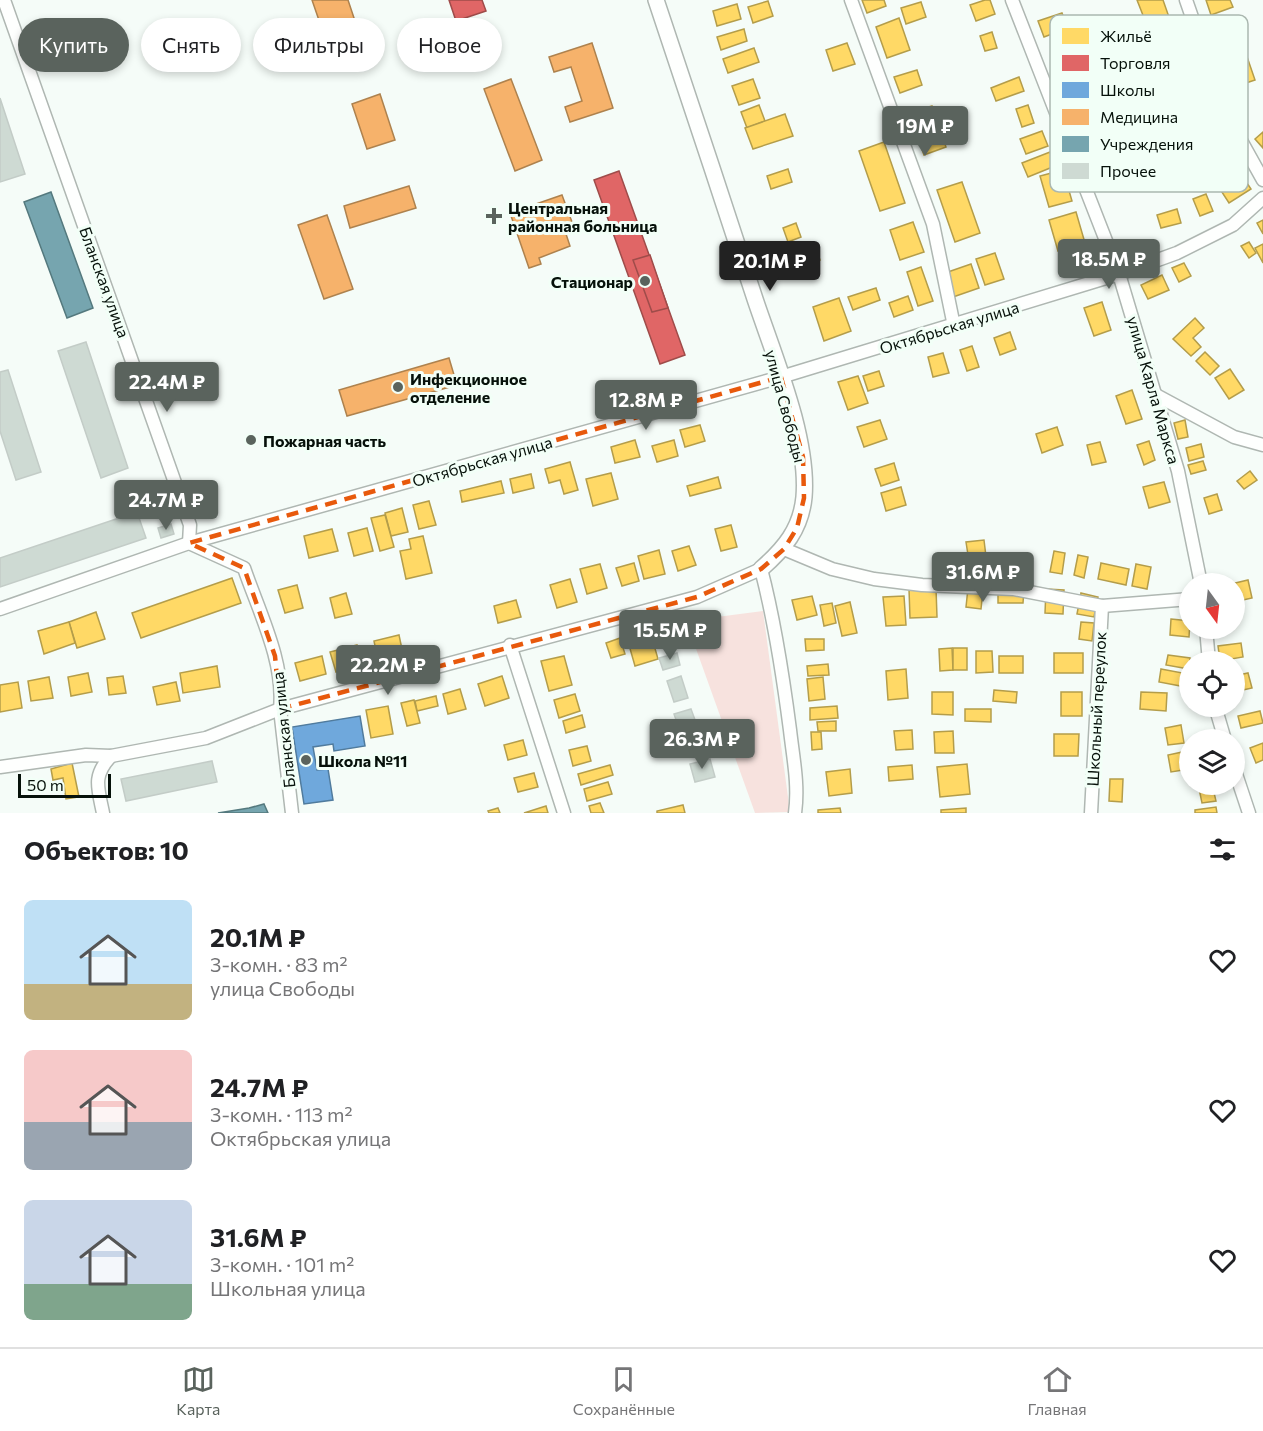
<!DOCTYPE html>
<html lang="ru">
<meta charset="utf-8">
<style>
body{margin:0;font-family:Commissioner,sans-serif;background:#f2f2f2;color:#202124;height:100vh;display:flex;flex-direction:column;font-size:22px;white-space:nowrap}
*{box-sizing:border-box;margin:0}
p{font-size:20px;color:#757577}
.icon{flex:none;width:33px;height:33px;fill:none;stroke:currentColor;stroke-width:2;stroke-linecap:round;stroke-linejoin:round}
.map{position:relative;height:813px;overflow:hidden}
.panel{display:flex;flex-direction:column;background:#fff;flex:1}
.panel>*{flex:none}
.hud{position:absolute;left:18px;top:18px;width:600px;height:54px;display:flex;gap:12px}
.needle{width:39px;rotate:165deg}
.controls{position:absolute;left:1179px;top:573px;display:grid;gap:12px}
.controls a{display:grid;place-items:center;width:66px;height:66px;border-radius:50%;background:#fff;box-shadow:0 3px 9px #0003;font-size:30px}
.scale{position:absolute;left:18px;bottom:15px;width:93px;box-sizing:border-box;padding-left:6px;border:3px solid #06110a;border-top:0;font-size:16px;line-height:21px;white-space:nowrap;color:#06110a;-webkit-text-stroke:4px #f2fff7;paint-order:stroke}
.price{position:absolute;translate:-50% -51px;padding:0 14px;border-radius:6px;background:#5a635d;color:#fff;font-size:20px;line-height:39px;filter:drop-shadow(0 2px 3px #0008)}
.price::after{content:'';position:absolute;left:50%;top:36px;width:18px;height:14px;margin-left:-9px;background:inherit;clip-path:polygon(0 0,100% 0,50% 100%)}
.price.active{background:#222;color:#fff}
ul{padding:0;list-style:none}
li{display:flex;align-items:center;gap:18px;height:150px;padding:0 24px}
li span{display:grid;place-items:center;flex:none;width:168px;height:120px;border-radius:9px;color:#555}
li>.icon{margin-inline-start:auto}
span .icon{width:72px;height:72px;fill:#fffc;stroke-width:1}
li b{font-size:26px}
h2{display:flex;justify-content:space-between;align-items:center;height:72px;padding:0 24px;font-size:26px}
.tag{padding:0 21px;border-radius:27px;background:#fff;box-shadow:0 3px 9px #0003;font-size:21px;line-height:54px}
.tag.active{background:#5a635d;color:#fff}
.dock{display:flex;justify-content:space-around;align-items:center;height:84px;border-top:2px solid #e0e0e0;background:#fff;font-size:16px;color:#757577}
.dock a{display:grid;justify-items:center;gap:3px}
.dock .active{color:#5a635d}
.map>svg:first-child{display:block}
</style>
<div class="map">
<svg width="1263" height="813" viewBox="0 0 1263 813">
<rect width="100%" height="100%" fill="#f5fcf8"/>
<path fill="#f7e2de" d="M763,611L790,812L755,813L686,621Z"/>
<g fill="#ffd966" stroke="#b49d4a" stroke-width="1.5">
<path d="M862,0H884L886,6L867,13Z"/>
<path d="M985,0H990L995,14L976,21L970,5Z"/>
<path d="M1137,0H1163L1170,20L1148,28Z"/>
<path d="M1206,0H1230L1233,7L1211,15Z"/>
<path d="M768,1L773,16L753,23L748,7Z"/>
<path d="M921,2L926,17L906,24L901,8Z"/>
<path d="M737,4L741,19L717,26L713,11Z"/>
<path d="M1062,13L1068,28L1044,37L1038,21Z"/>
<path d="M899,18L910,50L887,58L876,27Z"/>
<path d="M744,29L747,41L721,50L717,37Z"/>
<path d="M992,32L997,48L985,51L980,36Z"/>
<path d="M847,43L855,64L833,71L826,50Z"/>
<path d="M1243,45L1255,80L1234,87L1222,51Z"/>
<path d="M754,48L759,62L728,73L723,59Z"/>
<path d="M917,70L922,85L900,93L894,77Z"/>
<path d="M1019,77L1024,91L996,101L991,88Z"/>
<path d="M753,79L760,98L739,105L732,86Z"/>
<path d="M759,105L765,121L747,128L741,112Z"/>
<path d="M1028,105L1034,123L1022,127L1016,109Z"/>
<path d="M932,106L946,147L924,155L909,113Z"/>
<path d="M785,114L793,136L753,149L745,128Z"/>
<path d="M1042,131L1048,146L1026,154L1020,139Z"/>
<path d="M1263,132V148L1255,139Z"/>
<path d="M1217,138L1251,189L1229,203L1196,152Z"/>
<path d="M884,142L905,203L880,211L859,151Z"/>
<path d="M1050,152L1055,166L1028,177L1022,163Z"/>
<path d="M788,169L792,182L771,189L767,176Z"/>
<path d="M1063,170L1072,201L1049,207L1040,176Z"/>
<path d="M962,182L980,233L955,242L937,190Z"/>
<path d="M1206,194L1213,211L1200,216L1193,199Z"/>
<path d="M1177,209L1181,223L1161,228L1157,215Z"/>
<path d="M1076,212L1085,243L1058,251L1049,220Z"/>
<path d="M1263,220V234L1257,223Z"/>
<path d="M913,222L924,252L900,260L890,230Z"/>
<path d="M796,223L801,237L788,242L783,228Z"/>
<path d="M1249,242L1256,253L1249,258L1241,246Z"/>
<path d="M1263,244V263L1255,248Z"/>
<path d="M815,246L820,260L799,267L794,253Z"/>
<path d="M995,253L1004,279L985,285L976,259Z"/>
<path d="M1184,263L1191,276L1179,282L1172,268Z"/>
<path d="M971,264L979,288L953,297L945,273Z"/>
<path d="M921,267L933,301L918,306L907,272Z"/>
<path d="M1162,275L1169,290L1148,299L1141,285Z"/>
<path d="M876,288L880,300L853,310L848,297Z"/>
<path d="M908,296L913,310L894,317L889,303Z"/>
<path d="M839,298L851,331L824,341L813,307Z"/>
<path d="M1102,302L1111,330L1094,336L1084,308Z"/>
<path d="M1195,318L1204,328L1193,338L1201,347L1191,356L1173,339Z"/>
<path d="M1010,332L1016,349L1000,355L994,338Z"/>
<path d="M972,346L979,367L967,371L960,350Z"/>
<path d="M1205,352L1219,366L1210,375L1196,361Z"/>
<path d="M943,353L949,373L933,377L928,357Z"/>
<path d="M1230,369L1244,390L1229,399L1215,378Z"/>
<path d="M879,371L884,386L868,391L863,376Z"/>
<path d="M858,376L868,403L848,410L838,382Z"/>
<path d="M1132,390L1142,419L1126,424L1116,396Z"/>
<path d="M880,420L887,439L864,447L857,427Z"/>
<path d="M1185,420L1188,437L1178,439L1174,423Z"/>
<path d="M700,425L705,441L685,447L680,430Z"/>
<path d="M1057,427L1063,445L1042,453L1036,434Z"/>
<path d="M635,440L640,457L615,463L611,447Z"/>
<path d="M674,440L678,456L657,462L652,446Z"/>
<path d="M1149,441L1155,460L1144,465L1137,445Z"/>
<path d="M1100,442L1106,462L1092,465L1087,445Z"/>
<path d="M1201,444L1204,457L1189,461L1186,448Z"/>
<path d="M1203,461L1206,470L1191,474L1188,465Z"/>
<path d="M570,462L578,490L564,494L560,480L549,483L545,469Z"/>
<path d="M894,463L899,480L881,486L875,469Z"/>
<path d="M1250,471L1257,480L1244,489L1237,481Z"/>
<path d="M611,473L618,499L593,506L586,479Z"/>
<path d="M531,474L534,488L513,493L510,479Z"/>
<path d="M718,477L721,488L690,496L687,486Z"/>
<path d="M501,481L504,493L462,502L460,491Z"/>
<path d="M1164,482L1170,502L1149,508L1143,487Z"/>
<path d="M901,487L906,505L886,511L881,493Z"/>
<path d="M1217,494L1222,510L1209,514L1204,498Z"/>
<path d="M429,501L436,525L419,529L413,505Z"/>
<path d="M402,508L408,532L391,536L385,513Z"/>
<path d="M385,515L394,547L380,551L371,518Z"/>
<path d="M731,525L737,547L721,551L715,529Z"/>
<path d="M367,528L373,551L354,556L348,533Z"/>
<path d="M332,529L338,551L309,558L304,536Z"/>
<path d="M423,536L432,573L406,579L400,551L411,549L409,539Z"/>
<path d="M984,540L987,565L970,568L966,542Z"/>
<path d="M689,546L696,565L678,571L672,551Z"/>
<path d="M659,550L665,574L644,579L638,556Z"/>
<path d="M1054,551L1065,553L1062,574L1050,572Z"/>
<path d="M1004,554L1023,555L1022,568L1003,567Z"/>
<path d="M1078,555L1088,557L1084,578L1074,575Z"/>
<path d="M634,563L639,581L622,586L616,568Z"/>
<path d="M1101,563L1129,569L1126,585L1098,579Z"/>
<path d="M600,564L607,588L587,594L580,569Z"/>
<path d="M1136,564L1151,567L1147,589L1132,586Z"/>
<path d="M232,578L241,603L141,638L132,613Z"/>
<path d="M570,579L577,602L557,608L550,585Z"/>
<path d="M1248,580L1252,598L1234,602V584H1231Z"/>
<path d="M297,585L303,608L285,613L278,590Z"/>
<path d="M936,588L937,617L910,618L909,589Z"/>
<path d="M968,588L983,590L981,609L966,607Z"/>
<path d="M998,589H1024L1023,603H998Z"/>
<path d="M1046,589L1064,590L1063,614L1045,613Z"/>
<path d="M346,593L352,614L335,618L330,598Z"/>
<path d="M1081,593L1098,597L1094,617L1077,614Z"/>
<path d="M812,596L817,615L797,620L792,600Z"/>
<path d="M904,596L906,625L886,626L883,597Z"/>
<path d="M516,600L521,617L498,623L494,606Z"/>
<path d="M850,602L857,633L842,636L835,606Z"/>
<path d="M832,603L836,623L824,626L820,605Z"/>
<path d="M96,612L105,639L77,648L69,622Z"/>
<path d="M1171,619L1190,621L1189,637L1170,635Z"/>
<path d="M69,622L75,643L44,654L38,631Z"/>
<path d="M1081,622L1094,623L1092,641L1079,639Z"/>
<path d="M399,635L403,654L378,660L374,641Z"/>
<path d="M620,638L625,654L611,658L606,643Z"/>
<path d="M652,638L658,659L635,666L629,645Z"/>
<path d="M805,639H824V650L806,651Z"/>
<path d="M1241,643L1243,657L1220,661L1218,646Z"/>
<path d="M357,645L362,665L336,672L330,652Z"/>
<path d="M952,648L953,670L940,671L939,649Z"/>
<rect x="953" y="648" width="14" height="22"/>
<path d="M976,651H992L993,672L976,673Z"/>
<rect x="1054" y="653" width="29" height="20"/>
<path d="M1168,655L1190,658L1189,669L1166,665Z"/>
<path d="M322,656L326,674L300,681L295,663Z"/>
<path d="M564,656L572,685L549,691L541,661Z"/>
<rect x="999" y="656" width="24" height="17"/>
<path d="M828,664L829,675L808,676L807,666Z"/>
<path d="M217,666L220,687L183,693L180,673Z"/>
<path d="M906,669L908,698L888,700L886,671Z"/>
<path d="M1161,669L1188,674L1186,687L1159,682Z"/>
<path d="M88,673L92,692L71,696L68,677Z"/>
<path d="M1248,673L1252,688L1234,692V676Z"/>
<path d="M123,676L126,693L109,695L107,678Z"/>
<path d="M502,676L509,698L485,706L478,684Z"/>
<path d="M49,677L53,698L31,701L28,681Z"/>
<path d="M823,677L825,699L809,701L807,679Z"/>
<path d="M18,682L22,708L0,712V685Z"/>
<path d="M176,682L180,701L157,705L153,687Z"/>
<path d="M460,689L466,709L448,714L443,694Z"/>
<path d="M994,690L1017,692L1016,703L993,701Z"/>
<path d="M932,692H953V715L932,714Z"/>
<rect x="1061" y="692" width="21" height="24"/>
<path d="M1141,692L1167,693L1166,711L1140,709Z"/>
<path d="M575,694L580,711L559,718L554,700Z"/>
<path d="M436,696L438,706L417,711L415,701Z"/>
<path d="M414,700L420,723L407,726L401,703Z"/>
<path d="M388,706L393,734L371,738L366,710Z"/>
<path d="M837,706L838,718L810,720V708Z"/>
<path d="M965,709H991V722L965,721Z"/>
<path d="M1260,711L1263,723L1241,728L1238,716Z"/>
<path d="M582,715L585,727L566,733L563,721Z"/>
<path d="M836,721V731H818L817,722Z"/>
<path d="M1181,725L1184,743L1168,745L1165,728Z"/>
<path d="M912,730L913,749L896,750L894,731Z"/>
<path d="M953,731L954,753H935L934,732Z"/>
<path d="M811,732H821L822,749L812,750Z"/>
<path d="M1054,734H1079L1078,756H1054Z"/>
<path d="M523,740L527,755L508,760L504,745Z"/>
<path d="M1263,743V760L1256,763L1250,748Z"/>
<path d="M587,746L591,761L573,766L569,750Z"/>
<path d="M1187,751L1190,769L1171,772L1168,755Z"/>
<path d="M72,763L79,797L66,799L63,778L53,780L51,769Z"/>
<path d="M967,764L970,794L940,797L937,767Z"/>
<path d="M610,765L613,775L581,785L578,774Z"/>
<path d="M912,765L913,779L889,781L888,767Z"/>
<path d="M850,769L852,793L829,796L826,772Z"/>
<path d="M534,773L538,787L518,792L514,778Z"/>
<path d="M1110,779H1123L1122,802L1109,801Z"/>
<path d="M608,782L612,794L587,801L584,789Z"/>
<path d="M1198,784H1212L1216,801L1202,803Z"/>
<path d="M600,803L604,813H591L589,806Z"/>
<path d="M683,805L685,813H657V811Z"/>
<path d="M546,806L548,813H524Z"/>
<path d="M1216,807L1217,813H1195V810Z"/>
<path d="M498,808L500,813H489L488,811Z"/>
<path d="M840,808L841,813H818V810Z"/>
<path d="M966,808V813H941V810Z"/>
</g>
<g fill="#e06666" stroke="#9f4c4a" stroke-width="1.5">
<path d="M449,0H482L486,11L456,21Z"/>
<path d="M619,171L685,355L660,364L594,180Z"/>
<path d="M650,255L668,308L652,312L633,260Z"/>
</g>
<path fill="#6fa8dc" stroke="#507b9d" stroke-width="1.5" d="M360,716L365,746L334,751L333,744L313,747L317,770L328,769L333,800L304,804L292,727Z"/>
<g fill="#f6b26b" stroke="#ae824e" stroke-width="1.5">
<path d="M312,0H348L364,48L332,58Z"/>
<path d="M592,43L613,108L570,122L565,107L582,101L571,67L554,72L549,57Z"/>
<path d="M511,79L542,160L515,171L484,89Z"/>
<path d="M380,94L395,140L367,149L352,104Z"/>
<path d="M409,186L416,208L350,228L344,206Z"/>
<path d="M562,195L572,222L563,225L570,246L539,258L541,264L529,268L510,213Z"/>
<path d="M327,215L353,289L324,299L298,225Z"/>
<path d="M449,358L457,385L347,416L339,390Z"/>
</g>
<g fill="#76a5af" stroke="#54797e" stroke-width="1.5">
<path d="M51,192L93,308L67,318L24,202Z"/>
<path d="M264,804L268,813H218L249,808Z"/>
</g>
<g fill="#cedad3" stroke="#c3ccc7" stroke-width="1.5">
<path d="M0,98L25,174L0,182Z"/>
<path d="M86,342L128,468L101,478L58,351Z"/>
<path d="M8,370L41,472L16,480L0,431V372Z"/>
<path d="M137,512L146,538L0,587V558Z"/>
<path d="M171,524L174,534L161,538L158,528Z"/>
<path d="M677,653L680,665L663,670L659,658Z"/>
<path d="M681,676L688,698L674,702L667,681Z"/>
<path d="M691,709L698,728L681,734L674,714Z"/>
<path d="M702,734L707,751L688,756L683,739Z"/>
<path d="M710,759L715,777L695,782L690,764Z"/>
<path d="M212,761L217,782L126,801L121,779Z"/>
</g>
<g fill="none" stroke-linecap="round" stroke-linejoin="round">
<defs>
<g id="minor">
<path d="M4,0L190,525L189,543L244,568C259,612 285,662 280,709L292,813"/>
<path d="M851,0L933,224L954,326"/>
<path d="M1012,0L1119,274L1178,471L1201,584"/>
<path d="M1186,0L1225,112L1263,180"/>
<path d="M1156,395L1234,437L1263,445"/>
<path d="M784,549L832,569L874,579L922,585L1014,589L1102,606L1190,599"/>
<path d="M0,609L189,543L781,377L1119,274L1177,253L1233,225L1263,198"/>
<path d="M1206,628L1209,662"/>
<path d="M510,645L564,813"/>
<path d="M1215,706L1225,740"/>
<path d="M0,767L86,755L111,756L206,738L280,709L697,597L761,569C775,622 783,676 790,730C793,757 799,785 795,813"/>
<path d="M1234,768L1249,813"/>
<path d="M103,813C98,788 92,776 111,756"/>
<path d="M1091,813L1102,606"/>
</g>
<path id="tertiary" d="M656,0C690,100 722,199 755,299C774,356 809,438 804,497C801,529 784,549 761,569"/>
</defs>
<use href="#minor" stroke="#afb7b2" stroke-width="15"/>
<use href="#tertiary" stroke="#afb7b2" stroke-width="18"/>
<use href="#minor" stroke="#fefffe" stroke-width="12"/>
<use href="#tertiary" stroke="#fefffe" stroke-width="15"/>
</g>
<path fill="none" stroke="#e8590c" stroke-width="4.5" stroke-dasharray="12 8" stroke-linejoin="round" d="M781,377L803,457L804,498L797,528L784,549L761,569L697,597L280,709L275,656L244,568L189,543Z"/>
<g fill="#5a635d" stroke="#f2fff7" stroke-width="2">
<path d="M491 207h6v6h6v6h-6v6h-6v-6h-6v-6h6z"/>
<circle cx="645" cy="281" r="6"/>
<circle cx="398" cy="387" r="6"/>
<circle cx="251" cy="440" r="6"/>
<circle cx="306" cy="760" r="6"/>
</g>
<g text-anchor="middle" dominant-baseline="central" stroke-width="6" stroke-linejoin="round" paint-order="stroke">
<g font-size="16" font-weight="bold" fill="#06110a" stroke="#f2fff7" text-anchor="start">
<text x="508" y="207">Центральная<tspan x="508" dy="18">районная больница</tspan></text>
<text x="633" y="281" text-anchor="end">Стационар</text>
<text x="410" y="378">Инфекционное<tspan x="410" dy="18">отделение</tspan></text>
<text x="263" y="440">Пожарная часть</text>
<text x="318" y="760">Школа №11</text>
</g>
<g font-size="16" fill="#06110a" stroke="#f2fff7">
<text transform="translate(105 282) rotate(70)">Бланская улица</text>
<text transform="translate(949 327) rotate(-17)">Октябрьская улица</text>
<text transform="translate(1154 390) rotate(74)">улица Карла Маркса</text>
<text transform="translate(786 406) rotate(75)">улица Свободы</text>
<text transform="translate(482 461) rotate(-16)">Октябрьская улица</text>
<text transform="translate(1096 709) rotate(-87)">Школьный переулок</text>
<text transform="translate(283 730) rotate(-96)">Бланская улица</text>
</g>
</g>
<rect x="1050" y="15" width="198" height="177" rx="9" fill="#f2fff7" stroke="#abb8b0" stroke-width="1.5"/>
<rect x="1062" y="28" width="27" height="16" fill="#ffd966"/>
<rect x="1062" y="55" width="27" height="16" fill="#e06666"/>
<rect x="1062" y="82" width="27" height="16" fill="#6fa8dc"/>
<rect x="1062" y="109" width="27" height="16" fill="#f6b26b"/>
<rect x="1062" y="136" width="27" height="16" fill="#76a5af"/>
<rect x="1062" y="163" width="27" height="16" fill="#cedad3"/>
<g font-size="16" fill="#06110a">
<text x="1100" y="42">Жильё</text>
<text x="1100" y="69">Торговля</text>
<text x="1100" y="96">Школы</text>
<text x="1100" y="123">Медицина</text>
<text x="1100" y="150">Учреждения</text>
<text x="1100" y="177">Прочее</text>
</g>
</svg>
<div class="controls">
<a><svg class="needle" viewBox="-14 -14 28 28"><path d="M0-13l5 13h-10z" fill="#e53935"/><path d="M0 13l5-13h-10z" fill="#757577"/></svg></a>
<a><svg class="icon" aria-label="locate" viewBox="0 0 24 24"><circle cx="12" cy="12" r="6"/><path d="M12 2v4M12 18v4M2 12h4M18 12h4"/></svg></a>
<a><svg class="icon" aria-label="layers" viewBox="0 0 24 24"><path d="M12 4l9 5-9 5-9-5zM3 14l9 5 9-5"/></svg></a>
</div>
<div class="scale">50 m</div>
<b class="price" style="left:925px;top:157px">19M ₽</b>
<b class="price" style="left:1109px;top:290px">18.5M ₽</b>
<b class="price active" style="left:770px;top:292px">20.1M ₽</b>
<b class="price" style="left:167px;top:413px">22.4M ₽</b>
<b class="price" style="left:646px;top:431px">12.8M ₽</b>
<b class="price" style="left:166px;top:531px">24.7M ₽</b>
<b class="price" style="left:983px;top:603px">31.6M ₽</b>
<b class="price" style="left:670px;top:661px">15.5M ₽</b>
<b class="price" style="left:388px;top:696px">22.2M ₽</b>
<b class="price" style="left:702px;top:770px">26.3M ₽</b>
<div class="hud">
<a class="tag active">Купить</a>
<a class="tag">Снять</a>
<a class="tag">Фильтры</a>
<a class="tag">Новое</a>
</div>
</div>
<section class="panel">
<h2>Объектов: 10<svg class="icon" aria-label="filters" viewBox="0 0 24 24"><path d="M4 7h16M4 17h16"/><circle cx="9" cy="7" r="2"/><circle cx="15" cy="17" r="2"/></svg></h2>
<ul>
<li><span style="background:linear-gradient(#bfe0f5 70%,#c2b280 0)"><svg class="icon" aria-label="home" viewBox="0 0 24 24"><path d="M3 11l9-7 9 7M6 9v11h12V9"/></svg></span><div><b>20.1M ₽</b><p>3-комн. · 83 m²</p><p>улица Свободы</p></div><svg class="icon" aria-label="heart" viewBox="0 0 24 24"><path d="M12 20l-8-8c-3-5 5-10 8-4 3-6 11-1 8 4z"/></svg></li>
<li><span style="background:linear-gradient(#f6c9c9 60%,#9aa5b1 0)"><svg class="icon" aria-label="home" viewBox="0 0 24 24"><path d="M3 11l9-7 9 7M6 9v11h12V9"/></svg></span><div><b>24.7M ₽</b><p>3-комн. · 113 m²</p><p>Октябрьская улица</p></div><svg class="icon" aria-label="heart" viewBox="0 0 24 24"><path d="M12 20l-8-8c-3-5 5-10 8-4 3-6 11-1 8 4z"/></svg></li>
<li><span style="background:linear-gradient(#c9d6e8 70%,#7fa58c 0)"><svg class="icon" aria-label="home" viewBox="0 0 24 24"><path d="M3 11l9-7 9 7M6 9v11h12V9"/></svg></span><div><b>31.6M ₽</b><p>3-комн. · 101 m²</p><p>Школьная улица</p></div><svg class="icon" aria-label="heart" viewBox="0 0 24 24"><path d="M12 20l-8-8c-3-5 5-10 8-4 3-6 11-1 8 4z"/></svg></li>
</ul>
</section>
<nav class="dock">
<a class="active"><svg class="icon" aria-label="map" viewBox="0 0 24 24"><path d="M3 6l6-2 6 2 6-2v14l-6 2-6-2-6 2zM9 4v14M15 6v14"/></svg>Карта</a>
<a><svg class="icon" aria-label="saved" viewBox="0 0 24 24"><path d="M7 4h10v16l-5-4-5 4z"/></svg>Сохранённые</a>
<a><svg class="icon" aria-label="home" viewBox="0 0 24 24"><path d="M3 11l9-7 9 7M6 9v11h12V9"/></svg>Главная</a>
</nav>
